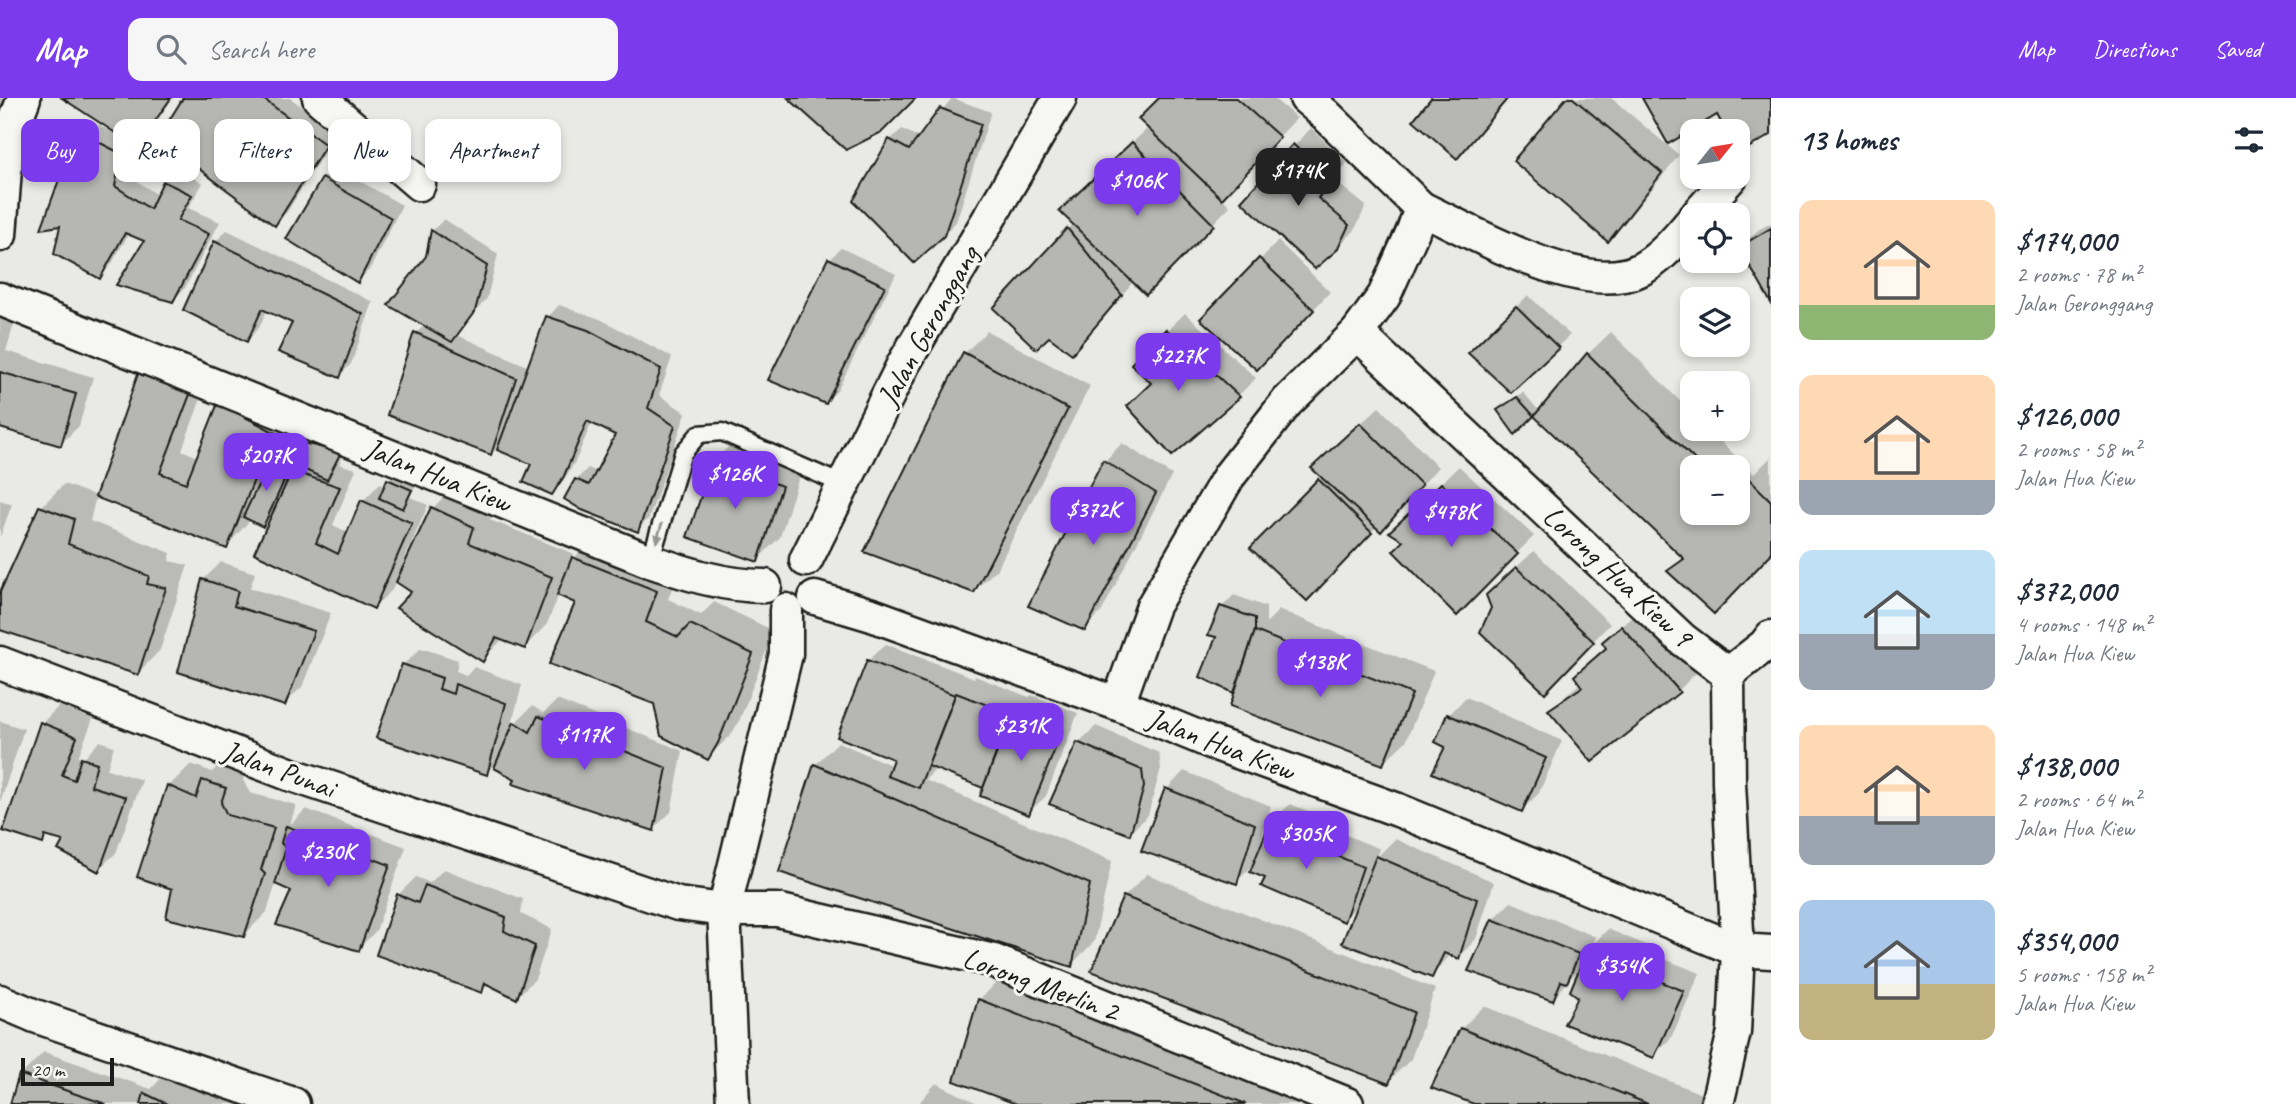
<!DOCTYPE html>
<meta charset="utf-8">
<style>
body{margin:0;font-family:Caveat,sans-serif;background:#f6f6f7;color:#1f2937;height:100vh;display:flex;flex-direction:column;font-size:26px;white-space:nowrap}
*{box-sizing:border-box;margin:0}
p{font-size:23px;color:#747a83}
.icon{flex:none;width:38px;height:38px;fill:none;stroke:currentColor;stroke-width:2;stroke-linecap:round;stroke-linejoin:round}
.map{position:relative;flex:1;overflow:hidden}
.side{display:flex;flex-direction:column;background:#fff;width:525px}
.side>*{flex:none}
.hud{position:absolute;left:21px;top:21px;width:665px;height:63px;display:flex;gap:14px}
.needle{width:46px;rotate:60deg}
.fabs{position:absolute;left:1680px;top:21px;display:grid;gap:14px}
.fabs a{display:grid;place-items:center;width:70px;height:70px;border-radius:14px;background:#fff;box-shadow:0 4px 10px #0003;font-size:35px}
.scale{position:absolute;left:21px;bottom:18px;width:93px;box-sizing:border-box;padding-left:7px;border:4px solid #1c1c1c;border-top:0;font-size:19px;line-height:24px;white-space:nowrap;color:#1c1c1c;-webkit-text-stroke:5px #f6f6f2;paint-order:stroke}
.price{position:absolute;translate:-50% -60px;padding:0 16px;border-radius:14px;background:#7c3aed;color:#fff;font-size:23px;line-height:46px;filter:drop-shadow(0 2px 4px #0008)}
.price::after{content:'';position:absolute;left:50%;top:42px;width:21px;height:16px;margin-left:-10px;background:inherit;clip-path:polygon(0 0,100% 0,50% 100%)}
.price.selected{background:#222;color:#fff}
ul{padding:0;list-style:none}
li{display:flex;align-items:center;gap:21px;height:175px;padding:0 28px}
li span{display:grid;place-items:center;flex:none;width:196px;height:140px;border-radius:14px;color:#555}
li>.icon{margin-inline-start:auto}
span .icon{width:84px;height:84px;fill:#fffc;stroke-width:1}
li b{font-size:30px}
h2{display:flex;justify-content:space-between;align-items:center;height:84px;padding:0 28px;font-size:30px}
.tag{padding:0 24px;border-radius:14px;background:#fff;box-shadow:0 4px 10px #0003;font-size:24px;line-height:63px}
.tag.selected{background:#7c3aed;color:#fff}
header{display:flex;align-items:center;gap:42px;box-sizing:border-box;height:98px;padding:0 35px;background:#7c3aed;color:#fff}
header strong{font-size:33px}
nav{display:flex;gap:38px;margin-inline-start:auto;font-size:24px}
.search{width:490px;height:63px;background:#f6f6f7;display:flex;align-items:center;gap:18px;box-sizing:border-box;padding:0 24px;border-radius:14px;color:#747a83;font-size:26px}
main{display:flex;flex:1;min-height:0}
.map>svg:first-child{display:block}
</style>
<header>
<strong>Map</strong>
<div class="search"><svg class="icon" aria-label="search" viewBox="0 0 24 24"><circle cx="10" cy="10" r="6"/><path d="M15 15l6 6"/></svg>Search here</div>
<nav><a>Map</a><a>Directions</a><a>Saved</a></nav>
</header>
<main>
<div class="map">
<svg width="1771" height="1006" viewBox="0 0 1771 1006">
<rect width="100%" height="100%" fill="#e9e9e5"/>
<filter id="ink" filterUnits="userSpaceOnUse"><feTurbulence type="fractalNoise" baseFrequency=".0143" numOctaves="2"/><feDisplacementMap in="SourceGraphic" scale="14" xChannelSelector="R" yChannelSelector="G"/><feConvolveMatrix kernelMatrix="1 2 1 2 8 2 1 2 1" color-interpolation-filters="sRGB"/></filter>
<g filter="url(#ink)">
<g fill="#0003" fill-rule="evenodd">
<path d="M0,0H5L0,36Z"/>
<path d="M64,0H173L149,34L137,46L133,44L126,76L158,97L164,84L176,72L203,85L188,110L220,124L185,190L173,202L146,143L129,135L111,167L99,178L78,34L90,22L110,33L111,30Z"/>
<path d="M185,0H290L337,34L287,114L275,126Z"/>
<path d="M952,0L991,14L956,124L943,137L890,42L902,31L920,40Z"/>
<path d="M1162,0H1273L1297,20L1221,99L1230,108L1146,195L1134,183L1072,254L1049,237L996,210L1074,125L1079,95L1149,29Z"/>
<path d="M1433,0H1509L1457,58Z"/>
<path d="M1568,0H1611L1679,57L1625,125L1608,142Z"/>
<path d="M1311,30L1347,65L1334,82L1366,108L1354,133L1336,151L1294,48Z"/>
<path d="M335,69L402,107L370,171L358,183L323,81Z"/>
<path d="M444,121L498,156L487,200L457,237L529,269L548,219L559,207L600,221L672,259L659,297L686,315L649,420L637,432L576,382L588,370L598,374L617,336L592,324L575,364L563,383L551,394L533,366L497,350L491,355L416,235L425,227L428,158L432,133Z"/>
<path d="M1771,125V201L1741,149L1758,132Z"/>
<path d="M227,132L373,204L351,266L339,278L294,224L267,212L259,230L247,242L215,144Z"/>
<path d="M1278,143L1330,194L1275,252L1203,221Z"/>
<path d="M841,150L896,176L837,293L825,304L830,161Z"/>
<path d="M1528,197L1570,237L1511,292L1471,255Z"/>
<path d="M1185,215L1256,280L1238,298L1153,285L1134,266Z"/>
<path d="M0,218L15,223L6,253L93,279L79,328L61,346L0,328Z"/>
<path d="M987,233L1090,288L997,471L974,493L965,255Z"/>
<path d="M1611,234L1692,315V331H1708L1754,376L1771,359V454L1670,473L1684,459L1534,316L1515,334L1505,307L1523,294L1540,314L1588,256ZM1692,369H1738V415H1692Z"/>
<path d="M164,248L213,268L182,352L198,359L220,306L291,318L275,359L283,351L285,352L288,342L300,330L351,342L339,366L356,371L333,427L349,435L363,403L380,385L386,388L394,377L416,386L410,399L428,407L402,467L405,468L432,411L455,388L495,406L490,422L574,456L571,463L596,438L679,471L668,501L701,517L714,504L774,533L740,621L731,637L708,659L656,605L578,504L559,496L547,526L525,549L503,541L483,561L414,494L396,482L392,492L374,509L273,417L262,427L251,421L226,449L97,398L141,271ZM346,347L337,364H334Z"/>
<path d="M1379,309L1438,369L1399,414L1381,432L1377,428L1324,483L1252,450L1323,379L1331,353Z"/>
<path d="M738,339L803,366L780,439L757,462L715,362Z"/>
<path d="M1122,345L1172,377L1102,513L1085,531L1031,507L1105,363Z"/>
<path d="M1459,368L1534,438L1457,515L1405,443L1409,416Z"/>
<path d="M64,386L96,398L90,423L171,455L169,463L188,467L160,552L138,575L0,530V499L41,409Z"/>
<path d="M0,402L12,406L0,439Z"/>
<path d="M1534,453L1610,526L1562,575L1506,479Z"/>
<path d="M221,464L255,475L250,490L331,515L302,589L284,606L203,482Z"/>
<path d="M1234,497L1266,509V525L1279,512L1434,573L1406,643L1383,665L1238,589L1234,593L1219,538L1222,509Z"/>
<path d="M1639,512L1696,575L1678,593L1550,612L1568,595L1581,585L1576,578L1607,549L1604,544Z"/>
<path d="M886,546L974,580L975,578L1029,599L1032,597L1078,615L1046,698L1028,715L985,689L937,670L925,682L1112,763L1094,844L1071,867L815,667L838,644L893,668L896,660L868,563Z"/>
<path d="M421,550L458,562L456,573L466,577L474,569L522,587L511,629L532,608L544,615L557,602L683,653L671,714L653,731L518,680L493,668L486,675L403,567Z"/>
<path d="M1466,599L1562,643L1539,695L1522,712L1448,648L1438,643L1449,617Z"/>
<path d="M59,608L93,621L78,659L83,661L100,643L114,648L107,671L142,682L116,755L98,772L65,742L49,737L42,744V625Z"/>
<path d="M0,623L24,631L0,705Z"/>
<path d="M1096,628L1159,655L1161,670L1148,717L1130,735L1078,645Z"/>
<path d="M226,660L248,668L243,682L250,695L296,707L290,727L306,711L406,749L376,833L358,851L293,792L276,785L267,814L244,837L174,790L169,688L191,666L212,674Z"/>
<path d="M1184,673L1271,708L1260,747L1262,748L1272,723L1290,706L1336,724L1334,732L1380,751L1377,759L1395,741L1494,784L1476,841L1459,859L1451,856L1432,878L1358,807L1343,822L1267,779L1255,765L1236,784L1143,752L1167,691Z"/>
<path d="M444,771L523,801L521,816L552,831L535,881L517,899L489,885L482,893L379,856L399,796L416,779L430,785Z"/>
<path d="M1147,776L1435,891L1411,961L1388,984L1124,799Z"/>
<path d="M1511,804L1596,839L1593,846L1608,831L1660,853L1659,859L1700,875L1671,940L1653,958L1580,898L1582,867L1553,901L1493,822Z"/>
<path d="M1002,879L1318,1006H1021L979,902Z"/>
<path d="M1484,908L1704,997L1701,1006H1479L1461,931Z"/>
<path d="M44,954L151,991L168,973L236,1006H12L21,977Z"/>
<path d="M936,985L979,1006H918Z"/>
</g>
<g fill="#b6b6b3" stroke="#1c1c1c" stroke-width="2">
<path d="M62,0H171L137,49Z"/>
<path d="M183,0H262L326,47L275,128L158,40Z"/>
<path d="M788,0H916L882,34L846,52Z"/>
<path d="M1159,0H1236L1280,39L1222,101L1138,21Z"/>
<path d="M1431,0H1508L1457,61L1413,22Z"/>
<path d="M1566,0H1573L1662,75L1608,144L1513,63Z"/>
<path d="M1642,0H1771V37L1739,55L1738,33H1726L1717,17L1668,46Z"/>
<path d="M940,10L981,26L944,138L914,165L853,103L889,41L909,52Z"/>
<path d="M77,33L122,56L115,88L150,111L163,83L192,97L178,122L209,136L173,204L116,187L144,143L125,135L100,181L54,156L60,128L41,131Z"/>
<path d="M1132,44L1214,127L1146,197L1059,113Z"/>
<path d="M1293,46L1331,84L1318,100L1349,127L1337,152L1315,171L1241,103Z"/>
<path d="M322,80L391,120L358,185L286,141Z"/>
<path d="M1067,130L1122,197L1072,256L1049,239L1036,251L993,210Z"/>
<path d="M1771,130V205L1739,149Z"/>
<path d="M431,132L487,168L475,213L452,244L388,207L426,158Z"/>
<path d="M214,143L363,216L340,280L278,254L292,225L262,211L247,244L183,212Z"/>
<path d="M828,160L885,188L826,306L768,282Z"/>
<path d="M1259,160L1314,212L1257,272L1200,221Z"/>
<path d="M1516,208L1559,250L1511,295L1468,255Z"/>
<path d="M546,218L588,232L661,271L648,310L675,328L638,434L582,412L564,401L575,381L589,387L615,337L587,323L564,378L552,397L523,384L531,366L497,352Z"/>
<path d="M1166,231L1240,299L1172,358L1127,308L1151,285L1131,266Z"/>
<path d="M414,234L516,280L491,357L387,317Z"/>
<path d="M963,254L1068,311L974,495L864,454Z"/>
<path d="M1587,255L1702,369H1692V415H1738V396L1748,380L1771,403V456L1714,516L1667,473L1684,461L1534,318Z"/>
<path d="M140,270L192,291L160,375L186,385L218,305L276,335L271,338L227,451L95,399Z"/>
<path d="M0,274L76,296L61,348L0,330Z"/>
<path d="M1517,299L1534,318L1515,337L1497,312Z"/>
<path d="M1360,325L1422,387L1381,434L1311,370Z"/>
<path d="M286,341L341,354L327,382L281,361Z"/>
<path d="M714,361L782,388L758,464L687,439Z"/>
<path d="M270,362L290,370L263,429L243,419Z"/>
<path d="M1103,362L1156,395L1085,533L1028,508Z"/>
<path d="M292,373L340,389L316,445L338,456L361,402L412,425L374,511L254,455Z"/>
<path d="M387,381L412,392L403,411L379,400Z"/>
<path d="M1318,381L1372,435L1307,503L1250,450Z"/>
<path d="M1441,385L1518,456L1457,518L1393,453L1403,443L1389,434Z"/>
<path d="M39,408L74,421L68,446L149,478L147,486L166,490L138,577L0,532V494Z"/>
<path d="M431,409L474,429L469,445L552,479L525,551L496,540L483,564L396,510L411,494L396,484Z"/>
<path d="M572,459L657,493L646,524L678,539L690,526L753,556L718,645L708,662L661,638L654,606L549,566L575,505L557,497Z"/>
<path d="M1516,469L1594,544L1545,595L1480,534L1491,510L1486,497Z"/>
<path d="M202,481L238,493L234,508L314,533L285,608L178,574Z"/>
<path d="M1220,508L1255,520V533L1234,595L1200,579L1216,539L1208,537Z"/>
<path d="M1621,528L1680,594L1592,664L1548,612L1582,589L1574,578L1606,550L1602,544Z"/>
<path d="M1255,533L1412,596L1383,667L1230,608Z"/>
<path d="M867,562L955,597L919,690L887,678L893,661L837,639Z"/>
<path d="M402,566L442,580L439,591L453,596L455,586L506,605L487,677L376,640Z"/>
<path d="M956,595L1011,616L983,690L928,668Z"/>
<path d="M1013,613L1062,633L1029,717L980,698Z"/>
<path d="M1447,616L1546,660L1522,714L1432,675L1445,649L1435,644Z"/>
<path d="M538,618L667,670L654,733L513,686L515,681L494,670L514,624L530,634Z"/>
<path d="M40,624L77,639L62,677L74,682L81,660L97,665L91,688L126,699L99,774L58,752L63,743L45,738L43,746L3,733Z"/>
<path d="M1077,644L1142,672L1144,689L1130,737L1049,706Z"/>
<path d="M814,666L1090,786L1072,869L779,774Z"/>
<path d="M202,682L226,690L221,705L227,717L274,730L261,772L265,776L244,839L166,820L172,791L137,779L167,687L196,700Z"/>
<path d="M1165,690L1255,726L1237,786L1141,753Z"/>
<path d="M1271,722L1320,741L1317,749L1363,769L1344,824L1261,788L1265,780L1250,774Z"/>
<path d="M286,728L390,767L359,853L276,827L291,793L275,786L286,750L281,745Z"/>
<path d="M1376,758L1477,801L1459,861L1444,855L1432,880L1342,845Z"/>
<path d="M425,787L506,819L504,833L535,848L517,901L485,885L482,895L376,857L397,796L418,805Z"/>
<path d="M1123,798L1414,914L1389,986L1091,873Z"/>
<path d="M1492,821L1579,856L1567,885L1561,883L1553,903L1468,873Z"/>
<path d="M1589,847L1644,871L1642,876L1684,893L1654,960L1564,926L1578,899L1570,893Z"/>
<path d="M978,901L1246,1006H1016L954,983Z"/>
<path d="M1460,930L1648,1006H1474L1431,990Z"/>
<path d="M19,976L76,996L106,1006H10Z"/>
<path d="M144,995L167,1006H141Z"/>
</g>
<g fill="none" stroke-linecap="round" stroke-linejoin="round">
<defs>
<path id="service" d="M650,463L683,355L699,336L722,334L844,387"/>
<g id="minor">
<path d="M319,0L419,86"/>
<path d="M1421,110C1473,134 1581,198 1637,173C1658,164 1678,140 1692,123"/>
<path d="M1697,117L1731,79"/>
<path d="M0,137L7,45L24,0"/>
<path d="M0,201L650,463C688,476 724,488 765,488"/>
<path d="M1357,235L1682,541L1728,576"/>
<path d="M806,462L904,265L1060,0"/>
<path d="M815,500L872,517L1118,606L1213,645L1398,712L1738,852L1771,854"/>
<path d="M0,565L289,676L678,806L724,812H777L994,863L1347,1006"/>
<path d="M1728,576L1765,547L1771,539"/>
<path d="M1118,606L1153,508L1229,378L1287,304L1357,235L1384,198L1413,133L1421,110L1326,17L1306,0"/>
<path d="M0,903L35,918L293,1006"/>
<path d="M733,1006L724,812L786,556V512"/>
<path d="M1717,1006L1734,934L1738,852L1729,685L1728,576"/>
</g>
</defs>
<use href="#service" stroke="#1c1c1c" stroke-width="21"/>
<use href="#minor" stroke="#1c1c1c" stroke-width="37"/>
<use href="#service" stroke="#f6f6f2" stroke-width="16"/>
<use href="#minor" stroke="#f6f6f2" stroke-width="32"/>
</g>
<defs><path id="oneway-solid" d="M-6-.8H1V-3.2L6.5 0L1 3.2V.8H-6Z" transform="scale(1.75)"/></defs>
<use fill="#949492" href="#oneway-solid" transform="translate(659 435) rotate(107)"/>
</g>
<g text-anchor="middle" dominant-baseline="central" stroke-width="6" stroke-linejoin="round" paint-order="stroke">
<g font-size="30" fill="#1c1c1c" stroke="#f6f6f2">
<text transform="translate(928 228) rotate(-61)">Jalan Geronggang</text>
<text transform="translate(438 377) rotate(22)">Jalan Hua Kiew</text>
<text transform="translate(1618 478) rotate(43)">Lorong Hua Kiew 9</text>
<text transform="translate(1221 646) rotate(21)">Jalan Hua Kiew</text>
<text transform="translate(279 671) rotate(20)">Jalan Punai</text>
<text transform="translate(1041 886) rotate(20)">Lorong Merlin 2</text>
</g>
</g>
</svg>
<div class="fabs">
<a><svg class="needle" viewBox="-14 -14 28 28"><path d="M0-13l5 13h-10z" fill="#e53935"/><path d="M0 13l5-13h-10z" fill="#747a83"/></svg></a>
<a><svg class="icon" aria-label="locate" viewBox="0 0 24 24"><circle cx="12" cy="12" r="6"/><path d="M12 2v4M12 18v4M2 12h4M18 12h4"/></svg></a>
<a><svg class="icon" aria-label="layers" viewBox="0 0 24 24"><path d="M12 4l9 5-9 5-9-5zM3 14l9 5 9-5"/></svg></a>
<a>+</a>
<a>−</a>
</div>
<div class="scale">20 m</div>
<b class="price selected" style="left:1298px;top:110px">$174K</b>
<b class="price" style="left:1137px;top:120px">$106K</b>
<b class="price" style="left:1178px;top:295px">$227K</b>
<b class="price" style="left:266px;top:395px">$207K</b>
<b class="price" style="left:735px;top:413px">$126K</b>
<b class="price" style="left:1093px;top:449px">$372K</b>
<b class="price" style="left:1451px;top:451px">$478K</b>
<b class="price" style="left:1320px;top:601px">$138K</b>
<b class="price" style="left:1021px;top:665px">$231K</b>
<b class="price" style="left:584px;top:674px">$117K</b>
<b class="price" style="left:1306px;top:773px">$305K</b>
<b class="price" style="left:328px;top:791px">$230K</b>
<b class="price" style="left:1622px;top:905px">$354K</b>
<div class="hud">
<a class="tag selected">Buy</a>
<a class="tag">Rent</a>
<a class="tag">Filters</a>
<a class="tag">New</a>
<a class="tag">Apartment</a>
</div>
</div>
<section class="side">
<h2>13 homes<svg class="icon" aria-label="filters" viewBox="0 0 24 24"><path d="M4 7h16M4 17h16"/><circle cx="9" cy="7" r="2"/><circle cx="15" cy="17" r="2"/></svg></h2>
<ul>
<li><span style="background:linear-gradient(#ffd9b3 75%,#8fb573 0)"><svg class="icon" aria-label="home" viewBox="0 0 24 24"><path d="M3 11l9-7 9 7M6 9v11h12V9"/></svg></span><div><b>$174,000</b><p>2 rooms · 78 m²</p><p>Jalan Geronggang</p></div></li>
<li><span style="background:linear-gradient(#ffd9b3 75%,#9aa5b1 0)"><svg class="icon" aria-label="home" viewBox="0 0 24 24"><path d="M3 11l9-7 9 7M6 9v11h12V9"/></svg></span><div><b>$126,000</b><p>2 rooms · 58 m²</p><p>Jalan Hua Kiew</p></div></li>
<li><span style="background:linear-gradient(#bfe0f5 60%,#9aa5b1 0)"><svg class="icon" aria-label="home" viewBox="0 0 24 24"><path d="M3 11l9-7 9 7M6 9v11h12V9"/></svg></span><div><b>$372,000</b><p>4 rooms · 148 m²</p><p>Jalan Hua Kiew</p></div></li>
<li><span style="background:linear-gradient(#ffd9b3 65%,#9aa5b1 0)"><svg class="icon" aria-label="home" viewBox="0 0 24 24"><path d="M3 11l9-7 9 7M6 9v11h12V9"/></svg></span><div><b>$138,000</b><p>2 rooms · 64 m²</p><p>Jalan Hua Kiew</p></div></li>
<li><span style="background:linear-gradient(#a9c7e8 60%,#c2b280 0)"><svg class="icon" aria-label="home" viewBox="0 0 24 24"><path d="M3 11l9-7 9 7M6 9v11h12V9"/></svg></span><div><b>$354,000</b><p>5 rooms · 158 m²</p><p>Jalan Hua Kiew</p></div></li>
</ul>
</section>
</main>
